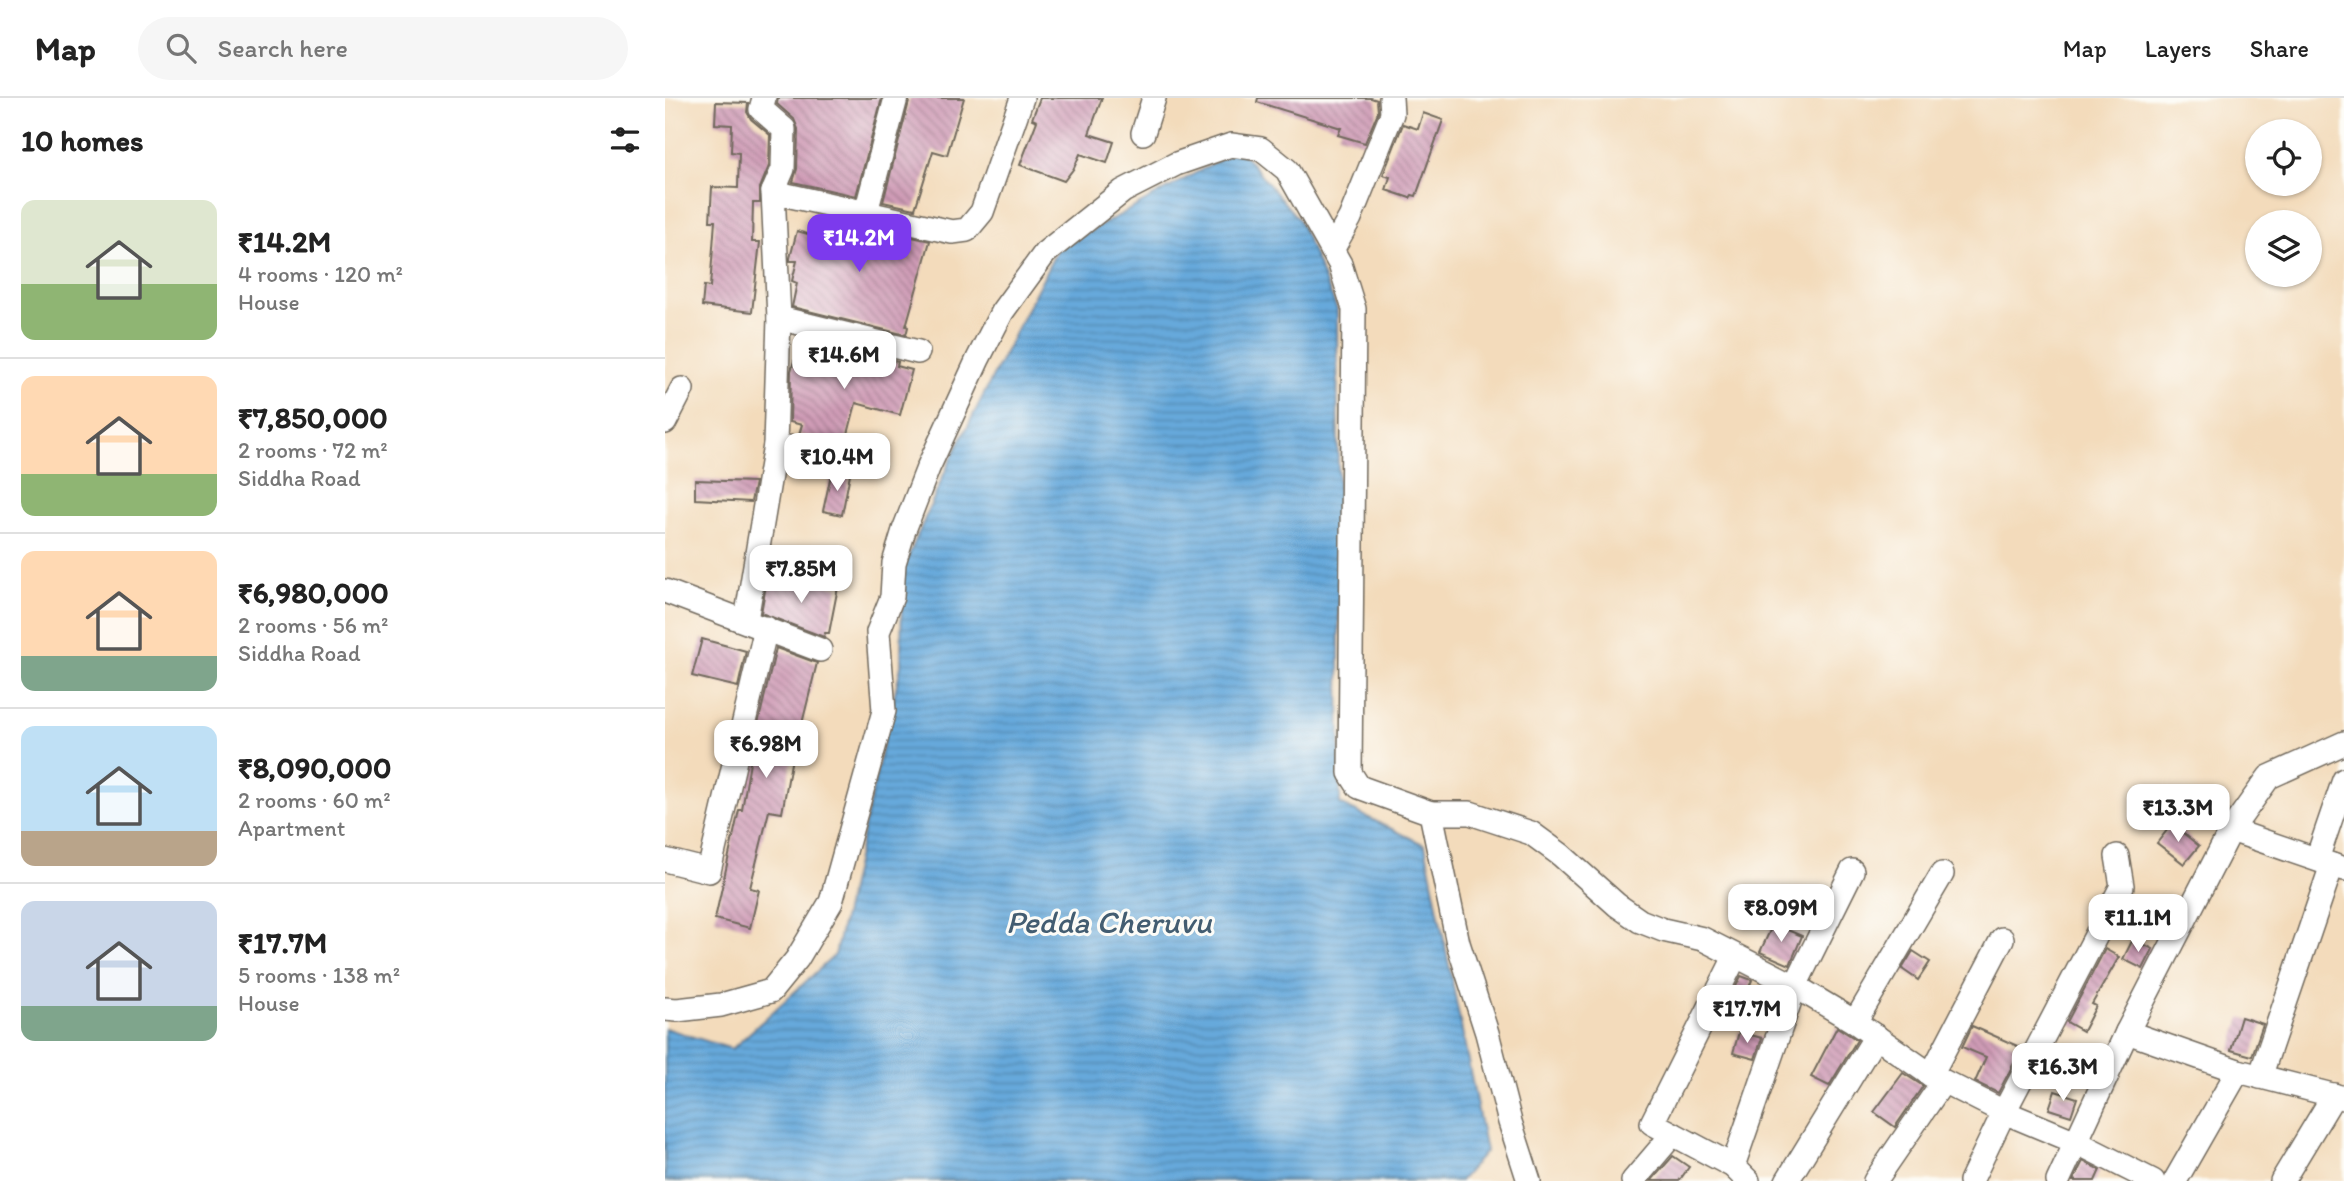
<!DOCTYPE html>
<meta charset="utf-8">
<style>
body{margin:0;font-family:Itim,sans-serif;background:#f6f6f6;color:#222;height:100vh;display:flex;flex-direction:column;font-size:26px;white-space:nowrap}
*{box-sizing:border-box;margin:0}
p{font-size:23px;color:#767676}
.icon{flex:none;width:38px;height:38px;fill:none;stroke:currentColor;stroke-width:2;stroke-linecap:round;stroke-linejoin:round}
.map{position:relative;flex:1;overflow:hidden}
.side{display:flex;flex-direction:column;background:#fff;width:665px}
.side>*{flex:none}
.buttons{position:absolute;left:1580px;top:21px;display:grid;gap:14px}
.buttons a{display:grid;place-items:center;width:77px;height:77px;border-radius:50%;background:#fff;box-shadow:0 2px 5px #0004;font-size:35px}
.price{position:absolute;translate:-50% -60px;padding:0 16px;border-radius:14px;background:#fff;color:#222;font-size:23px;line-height:46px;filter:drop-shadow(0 2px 4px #0008)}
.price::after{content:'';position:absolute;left:50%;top:42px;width:21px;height:16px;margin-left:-10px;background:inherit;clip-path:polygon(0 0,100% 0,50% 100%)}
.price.selected{background:#7c3aed;color:#fff}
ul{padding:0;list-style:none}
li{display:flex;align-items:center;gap:21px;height:175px;padding:0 21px}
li+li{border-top:2px solid #e0e0e0}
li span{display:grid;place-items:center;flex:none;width:196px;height:140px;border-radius:14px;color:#555}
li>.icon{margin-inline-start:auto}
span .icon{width:84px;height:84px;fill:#fffc;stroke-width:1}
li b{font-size:30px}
h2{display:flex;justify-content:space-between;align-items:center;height:84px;padding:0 21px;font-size:30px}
header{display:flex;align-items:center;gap:42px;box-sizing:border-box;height:98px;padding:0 35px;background:#fff;border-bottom:2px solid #e0e0e0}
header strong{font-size:33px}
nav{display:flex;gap:38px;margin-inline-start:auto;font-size:24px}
.search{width:490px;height:63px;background:#f6f6f6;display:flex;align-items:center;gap:18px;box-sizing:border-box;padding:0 24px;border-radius:38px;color:#767676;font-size:26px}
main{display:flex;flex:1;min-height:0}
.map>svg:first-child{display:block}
</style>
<header>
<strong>Map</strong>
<div class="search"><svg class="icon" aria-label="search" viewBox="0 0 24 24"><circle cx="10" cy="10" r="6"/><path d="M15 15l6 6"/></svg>Search here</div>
<nav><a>Map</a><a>Layers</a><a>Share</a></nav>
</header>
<main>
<section class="side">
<h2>10 homes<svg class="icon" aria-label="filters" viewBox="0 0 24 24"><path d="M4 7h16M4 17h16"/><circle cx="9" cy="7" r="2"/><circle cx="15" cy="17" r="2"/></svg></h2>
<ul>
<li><span style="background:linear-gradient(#dfe7d0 60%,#8fb573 0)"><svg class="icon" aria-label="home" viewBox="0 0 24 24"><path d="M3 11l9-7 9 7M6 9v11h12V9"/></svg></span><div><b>₹14.2M</b><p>4 rooms · 120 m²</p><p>House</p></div></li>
<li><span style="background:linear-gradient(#ffd9b3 70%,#8fb573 0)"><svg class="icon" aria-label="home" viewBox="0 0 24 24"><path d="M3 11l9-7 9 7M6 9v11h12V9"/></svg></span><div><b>₹7,850,000</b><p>2 rooms · 72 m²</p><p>Siddha Road</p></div></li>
<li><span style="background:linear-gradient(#ffd9b3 75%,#7fa58c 0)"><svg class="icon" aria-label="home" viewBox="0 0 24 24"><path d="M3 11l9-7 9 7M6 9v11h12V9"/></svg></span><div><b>₹6,980,000</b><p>2 rooms · 56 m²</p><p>Siddha Road</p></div></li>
<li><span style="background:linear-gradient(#bfe0f5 75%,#b9a48a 0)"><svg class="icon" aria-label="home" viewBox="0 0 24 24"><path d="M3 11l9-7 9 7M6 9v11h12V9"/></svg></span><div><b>₹8,090,000</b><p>2 rooms · 60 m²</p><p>Apartment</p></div></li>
<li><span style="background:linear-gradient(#c9d6e8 75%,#7fa58c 0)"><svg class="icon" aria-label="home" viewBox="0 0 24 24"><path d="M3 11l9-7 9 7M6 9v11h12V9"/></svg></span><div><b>₹17.7M</b><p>5 rooms · 138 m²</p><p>House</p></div></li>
</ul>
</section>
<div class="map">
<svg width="1679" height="1083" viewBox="0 0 1679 1083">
<defs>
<pattern id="water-rules" width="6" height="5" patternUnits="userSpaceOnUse" patternTransform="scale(1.75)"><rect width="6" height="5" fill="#66a9db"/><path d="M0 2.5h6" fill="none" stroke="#548ab2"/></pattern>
<pattern id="building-back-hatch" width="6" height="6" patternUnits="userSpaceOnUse" patternTransform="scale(1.75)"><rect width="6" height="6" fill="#cf9bb6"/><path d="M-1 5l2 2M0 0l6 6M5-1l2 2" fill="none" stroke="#a87f94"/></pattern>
</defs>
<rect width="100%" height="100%" fill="#fdfcf7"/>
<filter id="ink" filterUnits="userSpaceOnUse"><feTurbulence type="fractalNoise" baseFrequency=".0143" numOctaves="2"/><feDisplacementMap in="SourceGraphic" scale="14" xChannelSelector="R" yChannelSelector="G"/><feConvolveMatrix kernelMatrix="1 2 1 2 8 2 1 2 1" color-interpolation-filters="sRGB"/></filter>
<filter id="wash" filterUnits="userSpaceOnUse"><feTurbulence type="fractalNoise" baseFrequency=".00686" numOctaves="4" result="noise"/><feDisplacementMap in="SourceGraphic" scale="28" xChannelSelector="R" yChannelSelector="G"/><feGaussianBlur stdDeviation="1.57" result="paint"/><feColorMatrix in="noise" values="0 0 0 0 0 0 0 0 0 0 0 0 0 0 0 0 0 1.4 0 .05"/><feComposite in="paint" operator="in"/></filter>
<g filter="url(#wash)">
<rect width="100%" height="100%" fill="#f3dbbb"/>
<path fill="url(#water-rules)" stroke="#486a83" stroke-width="2" d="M574,51L634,122L672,211L675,706L760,747L821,1053L795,1083H0V930L67,951L170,857L236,568L237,473L284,365L392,152Z"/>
<g id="blocks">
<g fill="url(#building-back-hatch)">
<path d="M113,0H217L191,98L128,84L132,71L133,31L129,21L112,6Z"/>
<path d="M245,0H299L282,57L268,53L250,111L218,104Z"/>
<path d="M375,0H437L424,36L449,44L442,65L415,56L409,70L399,83L355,67L372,23L367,21Z"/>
<path d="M593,0H706L712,2L713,14L700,45L673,37L676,30L592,4Z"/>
<path d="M51,4L83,5L82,14L86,21L105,37L104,68L95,90V105H88L87,144H95L87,214L37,208L39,188L45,189L50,123H45L47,89L73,90L74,55L66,54L67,27L50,26Z"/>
<path d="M758,15L778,22L751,98L747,97L745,100L721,92L725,79L718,77L738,26L753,31Z"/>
<path d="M162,120L265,143L241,228L243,229L241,237L127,209L132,185L127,183L132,163H125V160L132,133L157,140Z"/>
<path d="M160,246L233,264L232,268L247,272L235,317L191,305L181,344L134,337L137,327L125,324L126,273L129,263L154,270Z"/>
<path d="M167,372L185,376L177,417L158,413Z"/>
<path d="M30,382L90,384L86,404L30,401Z"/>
<path d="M102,481L137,489L138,483L173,489L164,535H160L159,539L96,515Z"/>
<path d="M37,541L81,553L73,589L27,578Z"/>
<path d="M111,550L152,565L130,654H128L117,715L104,713L85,790L94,792L85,830L50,821L74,712H77L88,647Z"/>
<path d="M1507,726L1534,748L1519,766L1492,745Z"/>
<path d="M1108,826L1137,838L1125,867L1095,854Z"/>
<path d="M1468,841L1488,851L1478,871L1458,861Z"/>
<path d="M1440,851L1454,859L1427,906L1431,908L1418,933L1402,924Z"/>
<path d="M1248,853L1265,864L1253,882L1237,871Z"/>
<path d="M1076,878L1087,882L1078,904L1066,899Z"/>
<path d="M1576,919L1598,926L1587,958L1566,952Z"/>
<path d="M1307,928L1357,950L1333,995L1310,984L1321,959L1297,949Z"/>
<path d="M1172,929L1192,942L1164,988L1146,979Z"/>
<path d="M1074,934L1097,940L1090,961L1068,955Z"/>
<path d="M1238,975L1258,988L1230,1029L1209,1014Z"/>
<path d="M1390,993L1412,1000L1406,1018L1384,1011Z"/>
<path d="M1008,1058L1024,1069L1014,1083H986Z"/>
<path d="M1418,1063L1435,1072L1430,1083H1408Z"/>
</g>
</g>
</g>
<g filter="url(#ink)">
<use href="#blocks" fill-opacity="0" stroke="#71695d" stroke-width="2"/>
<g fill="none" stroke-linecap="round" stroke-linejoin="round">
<defs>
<g id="minor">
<path d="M478,35L489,0"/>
<path d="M108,94L287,134L302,132L317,114L357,0"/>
<path d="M201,114L231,0"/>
<path d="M667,152L685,120L727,16L726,0"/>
<path d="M114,220L253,254"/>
<path d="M0,324L17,291"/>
<path d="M110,347L206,362"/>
<path d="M0,493L155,552"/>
<path d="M81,522L110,347L114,220L108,94L118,71L119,31L96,11L99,0"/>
<path d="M766,715H805L866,735L896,757L952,807L975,823L998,832L1038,841L1130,888L1190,924L1266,977L1339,1014L1411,1044L1488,1083"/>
<path d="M1566,732L1679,771"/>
<path d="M1652,761L1679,682"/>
<path d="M0,762L44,773L101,530"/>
<path d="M1070,859L987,1025L1068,1068L1083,1083"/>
<path d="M0,911L12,912L56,907L106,893L132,861L166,804L219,613L213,534L227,499L229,465L239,432L263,370L313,261L337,214L380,155L458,93L511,66L566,47L596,51L622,72L675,166L689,211L685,675L694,689L766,715L793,845L822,935L845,1024L864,1083"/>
<path d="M1190,924L1277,776"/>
<path d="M1462,934L1573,973L1679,1000"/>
<path d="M1266,977L1337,841"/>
<path d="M1595,979L1667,767"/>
<path d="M1068,1068L1130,888L1187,773"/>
<path d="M968,1083L1008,1036"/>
<path d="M1122,1083L1211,938"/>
<path d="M1210,1083L1278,984"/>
<path d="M1306,1083L1339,1014L1457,788L1452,758"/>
<path d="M1393,1083L1462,934L1566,732L1604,679L1679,645"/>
<path d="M1510,1083L1573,973"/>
<path d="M1617,1083L1669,997"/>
</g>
</defs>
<use href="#minor" stroke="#71695d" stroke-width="26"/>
<use href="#minor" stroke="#fff" stroke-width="23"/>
</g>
</g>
<g text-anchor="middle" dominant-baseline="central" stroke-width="6" stroke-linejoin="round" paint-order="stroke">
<g font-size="32" font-style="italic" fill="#435d71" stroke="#fdfcf7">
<text x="444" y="824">Pedda Cheruvu</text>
</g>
</g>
</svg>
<div class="buttons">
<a><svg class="icon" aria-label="locate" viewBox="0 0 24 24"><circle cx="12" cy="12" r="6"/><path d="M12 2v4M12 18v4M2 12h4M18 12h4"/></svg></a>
<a><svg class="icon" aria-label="layers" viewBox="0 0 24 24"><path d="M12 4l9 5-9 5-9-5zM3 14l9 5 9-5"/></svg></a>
</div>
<b class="price selected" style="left:194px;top:176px">₹14.2M</b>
<b class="price" style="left:179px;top:293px">₹14.6M</b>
<b class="price" style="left:172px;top:395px">₹10.4M</b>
<b class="price" style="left:136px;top:507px">₹7.85M</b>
<b class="price" style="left:101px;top:682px">₹6.98M</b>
<b class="price" style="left:1513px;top:746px">₹13.3M</b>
<b class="price" style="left:1116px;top:846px">₹8.09M</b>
<b class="price" style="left:1473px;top:856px">₹11.1M</b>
<b class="price" style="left:1082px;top:947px">₹17.7M</b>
<b class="price" style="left:1398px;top:1005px">₹16.3M</b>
</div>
</main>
